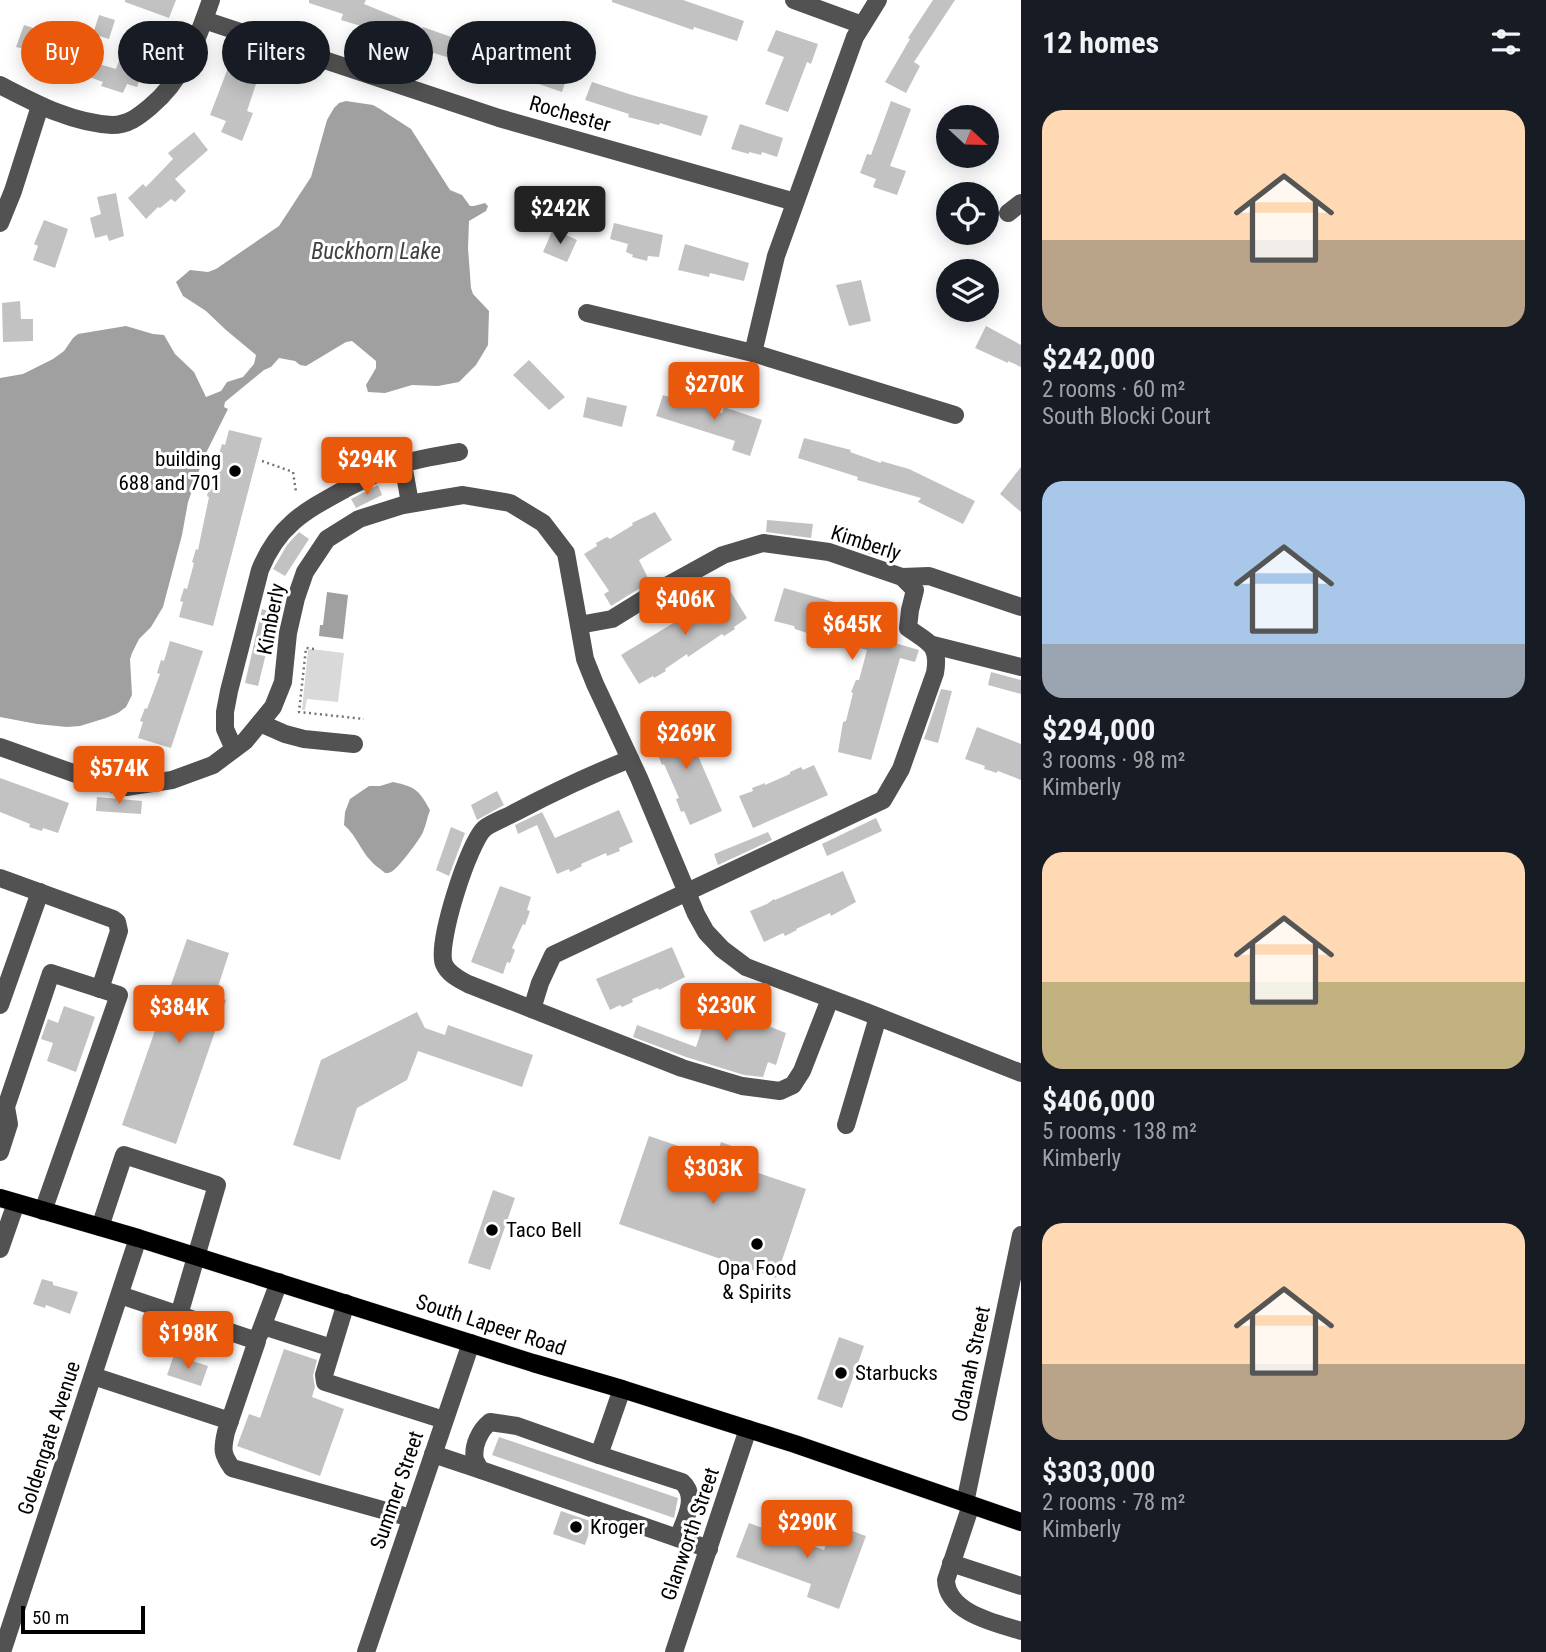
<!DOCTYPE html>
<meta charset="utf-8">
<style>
body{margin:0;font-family:"Roboto Condensed",sans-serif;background:#242831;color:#f1f3f6;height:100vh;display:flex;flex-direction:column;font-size:26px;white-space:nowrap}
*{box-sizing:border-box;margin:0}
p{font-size:23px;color:#9ea1a6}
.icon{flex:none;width:38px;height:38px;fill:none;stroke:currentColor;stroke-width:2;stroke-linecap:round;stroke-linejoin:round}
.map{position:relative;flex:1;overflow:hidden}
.drawer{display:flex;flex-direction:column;background:#171b24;width:525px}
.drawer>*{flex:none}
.top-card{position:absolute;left:21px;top:21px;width:665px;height:63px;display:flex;gap:14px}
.needle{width:46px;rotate:112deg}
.tools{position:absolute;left:936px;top:105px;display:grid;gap:14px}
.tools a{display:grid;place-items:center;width:63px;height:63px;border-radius:50%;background:#171b24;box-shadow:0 4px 18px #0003;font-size:35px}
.scale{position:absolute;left:21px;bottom:18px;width:124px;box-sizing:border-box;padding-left:7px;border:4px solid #000;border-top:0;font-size:19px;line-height:24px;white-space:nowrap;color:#000;-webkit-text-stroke:5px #fff;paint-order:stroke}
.price{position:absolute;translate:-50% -60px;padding:0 16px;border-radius:7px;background:#ea580c;color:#fff;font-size:23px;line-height:46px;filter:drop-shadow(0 2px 4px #0008)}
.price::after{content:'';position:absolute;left:50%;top:42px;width:21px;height:16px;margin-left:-10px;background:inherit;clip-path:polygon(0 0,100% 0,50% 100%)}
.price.current{background:#222;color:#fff}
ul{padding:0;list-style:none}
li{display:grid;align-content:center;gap:14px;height:371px;padding:0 21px}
li span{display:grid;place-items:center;height:217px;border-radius:21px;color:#555}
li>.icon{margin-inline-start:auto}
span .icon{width:126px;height:126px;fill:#fffc;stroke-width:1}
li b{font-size:30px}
h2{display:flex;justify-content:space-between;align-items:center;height:84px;padding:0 21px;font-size:30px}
.chip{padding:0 24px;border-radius:32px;background:#171b24;box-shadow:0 4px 18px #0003;font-size:24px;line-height:63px}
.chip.current{background:#ea580c;color:#fff}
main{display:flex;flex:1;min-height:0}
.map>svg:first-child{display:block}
</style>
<main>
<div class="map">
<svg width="1021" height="1652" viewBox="0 0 1021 1652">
<rect width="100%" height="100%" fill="#fff"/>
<path fill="#d9d9d9" d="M311,649L344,653L338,702L307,699L305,710H302L308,650Z"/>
<g fill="#a0a0a0">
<path d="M346,101L373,105L380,109L411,129L450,190L462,195L470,206H474L485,203L488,206L486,211L469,221L468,248L471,288L473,294L489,311L488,345L476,365L459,382L438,386L412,385L385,393L368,392L366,385L376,368V361L352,341L346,342L306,366L300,365L295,361L279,358L271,367L264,370L225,402L224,407L228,409L204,457L188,502L182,535L163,607L151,627L139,639L132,653L130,659L132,695L126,707L118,713L106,718L80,726L67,727L37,724L0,717V378L23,374L53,359L64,351L73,338L78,334L126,326L153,334L164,335L175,354L194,372L206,397L221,391L227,382L243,377L254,364L256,355L226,330L206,311L183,296L176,282L190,270L208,272L216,269L279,226L311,177L327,120L334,108L339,103Z"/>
<path d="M327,592L348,595L343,639L319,636L320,625H323Z"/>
<path d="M393,782C416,787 419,790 430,810C427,818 426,825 423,832C421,838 397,870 391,872C389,873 387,873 385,873C381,869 375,866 372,862C360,850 357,836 344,825L345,812L350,799L369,786H380Z"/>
</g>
<g fill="#c2c2c2">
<path d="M125,0H176L169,18L125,2Z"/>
<path d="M309,0H366L364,4L423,28V27L505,56V55L549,69L554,55L572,61L562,92L530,81L529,83L485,70V71L456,60L386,38L370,32L371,29L341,20L343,14L309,3Z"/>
<path d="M612,0H683L744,21L737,41L694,27L693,30L612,2Z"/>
<path d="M933,0H955L914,62L920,66L906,93L885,82L910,39L908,38Z"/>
<path d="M99,15L115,20L109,39L93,34Z"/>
<path d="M24,25L55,35L53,38L96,52L92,62L116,69L124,47L148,55L137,87L127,84L123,93L101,86L103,82L75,72L77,68L29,50L16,47Z"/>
<path d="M776,30L818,44L811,64L807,62L788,112L765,104L784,57L767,51Z"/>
<path d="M228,68L258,78L247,111L253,113L242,141L221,132L226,121L210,115Z"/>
<path d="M592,82L632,95L708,116L701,136L660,123L659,125L628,117L629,114L585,100Z"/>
<path d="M891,101L911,109L890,166L906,171L897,195L873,187L876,179L860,173L867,154L871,155Z"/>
<path d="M740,124L783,138L777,157L762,152L761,155L749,152V154L731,149Z"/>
<path d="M194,132L208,150L175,179L186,191L175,202L171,199L160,208L158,207L146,219L128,198L143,184L146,187L173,159L168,153Z"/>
<path d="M116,193L124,236L109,241L107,235L95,238L90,218L101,214L97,197Z"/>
<path d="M44,220L68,229L55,268L33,260L38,246L34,244Z"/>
<path d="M614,223L663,235L659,257L648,256L647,261L632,257L633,255L626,252L628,244L610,239Z"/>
<path d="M553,229L577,240L567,262L543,252Z"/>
<path d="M685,244L749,263L744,281L710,273L709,277L678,270Z"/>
<path d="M861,280L871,321L849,326L836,285Z"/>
<path d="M20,301L21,319H33V341L3,342L2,303Z"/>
<path d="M986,326L1021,345V367L1008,361V363L975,348Z"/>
<path d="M529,360L565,397L549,410L513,375Z"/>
<path d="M663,395L722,413L724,407L762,420L750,456L732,450L735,441L656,416Z"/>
<path d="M587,397L627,406L622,427L583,417Z"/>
<path d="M229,430L262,438L213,626L179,617L183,602L180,601L184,588L187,589L194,563L192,562L196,549L198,550L209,497L207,496L210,483L213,484L221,458L218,457L222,444L225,445Z"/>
<path d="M804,438L851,450L850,452L881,463V461L909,469L975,501L963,524L918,502L921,498L857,480L858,477L798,458Z"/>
<path d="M1021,467V512L1000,494Z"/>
<path d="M378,485L382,495L356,508L351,499Z"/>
<path d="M655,512L672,540L639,560L650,582L611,606L604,594L609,591L584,554L597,546L596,543L607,537L610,539L633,525L632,523Z"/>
<path d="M767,520L813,524L811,538L766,532Z"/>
<path d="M843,531L886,543L881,558L839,544Z"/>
<path d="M299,532L309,539L285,576L273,569L287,545Z"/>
<path d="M784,588L880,615L874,637L919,650L915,662L900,658L871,760L838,752L843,722L846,721L853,693L851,692L856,680H859L867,650L843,643L844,641L809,629L807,633L795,629L794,626L774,621Z"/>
<path d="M729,589L747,618L734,627L735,629L724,636L722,634L688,657L687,654L665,669L666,671L654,678L653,676L639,684L621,655Z"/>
<path d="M262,609L276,613L258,686L245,683Z"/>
<path d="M170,641L203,651L171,748L138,738L143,722L140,721L145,708L147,709L160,674L157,673L161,660L164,661Z"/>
<path d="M991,672L1021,680V694L988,685Z"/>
<path d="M941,689L952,691L938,743L924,739Z"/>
<path d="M681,717L722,811L690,825L684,811L681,812L676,799L679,798L664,764L662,765L657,752L659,751L650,731Z"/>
<path d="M977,727L1021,744V780L998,771L996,773L991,771L984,769L985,766L965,759Z"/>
<path d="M814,765L828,795L753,828L739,796L753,791L752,788L765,783V785L790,774V772L801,767L803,770Z"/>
<path d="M0,778L69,803L58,833L43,828L42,831L29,827L30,824L0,812Z"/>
<path d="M497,791L504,805L477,820L471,805Z"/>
<path d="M97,797L142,801L141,814L96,811Z"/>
<path d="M619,810L633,842L619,848L620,851L607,856L606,853L581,864L582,866L570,872L569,869L557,874L537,825L518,834L515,825L542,812L555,838Z"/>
<path d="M876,818L882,831L827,856L822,844Z"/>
<path d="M451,827L465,833L449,876L436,870Z"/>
<path d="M768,832L772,840L718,865L714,854Z"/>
<path d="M843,871L856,902L831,916L830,913L796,929L797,930L785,936L783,933L764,942L750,911L767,904L774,899L775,900Z"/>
<path d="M500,886L531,897L527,910L530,911L525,925L523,924L512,948L515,950L510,963L507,962L503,974L471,962Z"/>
<path d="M187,939L229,953L215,996L226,1000L176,1144L122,1125Z"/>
<path d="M672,947L685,977L659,990L658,988L632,999L633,1002L622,1007L620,1005L610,1010L596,979Z"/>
<path d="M710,1005L725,1009L726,1007L738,1011V1014L786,1033L776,1065L768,1062L763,1077L744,1075L686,1057L633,1037L637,1025L696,1047Z"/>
<path d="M64,1006L95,1017L76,1072L47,1061L53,1043L41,1039L48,1019L58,1023Z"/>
<path d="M417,1012L425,1028L445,1035L448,1025L533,1055L522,1087L418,1051L407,1080L357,1108L340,1160L293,1145L321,1060Z"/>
<path d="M649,1136L699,1153L702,1146L718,1152L721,1142L734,1147L729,1163L806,1189L776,1278L619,1224Z"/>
<path d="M493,1190L515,1198L490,1270L468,1263Z"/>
<path d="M42,1279L53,1282V1285L78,1292L70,1314L46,1305L45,1308L33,1304Z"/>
<path d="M839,1337L864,1346L842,1408L817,1399Z"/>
<path d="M284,1349L317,1360L313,1376L315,1387L312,1397L344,1409L320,1476L237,1446L249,1414L260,1418Z"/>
<path d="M174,1355L208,1366L201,1386L167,1375Z"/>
<path d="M499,1437L678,1498L674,1518L492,1455Z"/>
<path d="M561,1511L593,1522L585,1545L553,1534Z"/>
<path d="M749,1523L824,1550L833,1524L866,1536L839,1609L807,1597L811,1584L736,1557Z"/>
</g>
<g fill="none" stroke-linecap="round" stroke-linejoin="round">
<defs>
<path id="major" d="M0,1198L138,1238L533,1363L622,1389L795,1444L1021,1522"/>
</defs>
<use href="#major" stroke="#dbdbdb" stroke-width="19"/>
<g stroke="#747474" stroke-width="2.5" stroke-dasharray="2 3.5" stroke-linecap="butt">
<path d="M262,461L293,472L296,492"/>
<path d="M314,649L306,648L299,712L364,719"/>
</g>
<g stroke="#525252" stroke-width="18">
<path d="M794,0L862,25"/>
<path d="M204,20L499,118L795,202"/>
<path d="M0,85C35,103 71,123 112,125C128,125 138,117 150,107C184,79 197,40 211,0"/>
<path d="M1008,213L1021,203"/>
<path d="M0,223L13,191L40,106"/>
<path d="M587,313L753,353L955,415"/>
<path d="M753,353L776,256L855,37L878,0"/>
<path d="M403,464L410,503"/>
<path d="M902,577L929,576L1021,607"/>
<path d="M933,645L1021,667"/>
<path d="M260,723L285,734L304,739L354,744"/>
<path d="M0,747L76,774L126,787L172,780L213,765L245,741L273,707L283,682L288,633L296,598L305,572L327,539L359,519L403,505L463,495L510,503L543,523L566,553L585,659L595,684L639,778L696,914L706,932L722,949L746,967L866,1012L1021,1073"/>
<path d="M234,749L225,729V712L229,691L260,570C278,525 305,511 345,489C361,481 378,472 395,466C415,459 438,456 459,452"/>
<path d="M630,759C590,775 552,793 514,813C505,818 493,822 485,828C469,841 436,944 444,964C448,974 459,979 468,984L682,1068L742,1086L780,1091L793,1085L802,1071L830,999"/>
<path d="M0,878L113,919L117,922L119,931L100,989"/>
<path d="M0,1005L40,892"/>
<path d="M532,1009L540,983L553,955L883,800L901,769L935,673C940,645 929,643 908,628L910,610L915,590L902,577L829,552L763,543L723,555L654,593L612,619L579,625"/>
<path d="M846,1125L878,1017"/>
<path d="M0,1152L9,1124L6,1107L51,973L119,995L43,1211"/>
<path d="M100,1227L124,1155L217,1185L179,1315"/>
<path d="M0,1249L16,1203"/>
<path d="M120,1295L257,1341L226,1432C222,1450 222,1454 232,1468L411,1518"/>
<path d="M346,1303L324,1375L325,1382L444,1420"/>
<path d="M263,1326L332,1348"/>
<path d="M259,1335L279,1282"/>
<path d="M93,1376L230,1421"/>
<path d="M622,1389L599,1455L517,1426L490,1422C480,1430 472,1446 475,1460C475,1460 480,1470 481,1470L709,1549"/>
<path d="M433,1454L481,1470"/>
<path d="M599,1455L682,1482C699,1497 684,1521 678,1538"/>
<path d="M965,1503L1021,1235"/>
<path d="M971,1505L946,1580C947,1613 996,1623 1021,1631"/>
<path d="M951,1563L1021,1586"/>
<path d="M2,1652L138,1238"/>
<path d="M366,1652L471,1343"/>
<path d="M674,1652L748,1429"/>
</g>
<use href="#major" stroke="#000" stroke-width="18"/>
</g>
<g fill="#000" stroke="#fff" stroke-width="2.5">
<circle cx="235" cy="471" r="7"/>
<circle cx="492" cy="1230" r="7"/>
<circle cx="757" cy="1244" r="7"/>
<circle cx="841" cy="1373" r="7"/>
<circle cx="576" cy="1527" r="7"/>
</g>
<g text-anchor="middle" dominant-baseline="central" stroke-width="6" stroke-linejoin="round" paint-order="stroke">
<g font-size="21" fill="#000" stroke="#fff">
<text transform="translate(570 114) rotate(16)">Rochester</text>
<text transform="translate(866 543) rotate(18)">Kimberly</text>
<text transform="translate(271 619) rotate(-79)">Kimberly</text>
<text transform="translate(491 1325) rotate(18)">South Lapeer Road</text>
<text transform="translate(971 1364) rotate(-78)">Odanah Street</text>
<text transform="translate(49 1438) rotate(-72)">Goldengate Avenue</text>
<text transform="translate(397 1490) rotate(-71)">Summer Street</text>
<text transform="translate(690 1534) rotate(-71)">Glanworth Street</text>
</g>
<g font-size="21" fill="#000" stroke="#fff" text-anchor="start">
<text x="221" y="459" text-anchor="end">building<tspan x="221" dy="24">688 and 701</tspan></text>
<text x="506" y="1230">Taco Bell</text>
<text x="757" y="1268" text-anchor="middle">Opa Food<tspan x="757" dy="24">&amp; Spirits</tspan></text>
<text x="855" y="1373">Starbucks</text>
<text x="590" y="1527">Kroger</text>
</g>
<g font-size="23" font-style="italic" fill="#414141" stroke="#fff">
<text x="376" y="251">Buckhorn Lake</text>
</g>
</g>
</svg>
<div class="tools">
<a><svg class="needle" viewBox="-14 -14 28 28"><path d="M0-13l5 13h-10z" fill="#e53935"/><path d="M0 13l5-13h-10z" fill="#9ea1a6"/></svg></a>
<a><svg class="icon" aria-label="locate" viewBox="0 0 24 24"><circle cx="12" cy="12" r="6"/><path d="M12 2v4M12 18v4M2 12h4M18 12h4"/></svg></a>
<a><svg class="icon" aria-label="layers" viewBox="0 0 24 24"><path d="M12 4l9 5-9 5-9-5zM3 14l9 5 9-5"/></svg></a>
</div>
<div class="scale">50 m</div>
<b class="price current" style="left:560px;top:246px">$242K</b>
<b class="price" style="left:714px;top:422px">$270K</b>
<b class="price" style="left:367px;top:497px">$294K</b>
<b class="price" style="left:685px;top:637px">$406K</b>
<b class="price" style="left:852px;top:662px">$645K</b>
<b class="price" style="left:686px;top:771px">$269K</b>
<b class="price" style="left:119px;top:806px">$574K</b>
<b class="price" style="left:726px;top:1043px">$230K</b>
<b class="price" style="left:179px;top:1045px">$384K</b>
<b class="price" style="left:713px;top:1206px">$303K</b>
<b class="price" style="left:188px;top:1371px">$198K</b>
<b class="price" style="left:807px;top:1560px">$290K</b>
<div class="top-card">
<a class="chip current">Buy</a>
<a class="chip">Rent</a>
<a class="chip">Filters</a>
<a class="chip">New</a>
<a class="chip">Apartment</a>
</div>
</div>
<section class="drawer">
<h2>12 homes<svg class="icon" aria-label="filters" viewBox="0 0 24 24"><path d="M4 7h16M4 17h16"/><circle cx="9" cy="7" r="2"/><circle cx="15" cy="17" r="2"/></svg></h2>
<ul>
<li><span style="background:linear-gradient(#ffd9b3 60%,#b9a48a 0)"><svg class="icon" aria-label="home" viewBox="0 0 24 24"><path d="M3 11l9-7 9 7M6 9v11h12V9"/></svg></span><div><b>$242,000</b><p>2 rooms · 60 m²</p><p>South Blocki Court</p></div></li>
<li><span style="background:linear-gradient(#a9c7e8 75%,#9aa5b1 0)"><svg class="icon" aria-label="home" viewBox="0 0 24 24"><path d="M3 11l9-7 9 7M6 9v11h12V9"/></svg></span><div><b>$294,000</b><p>3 rooms · 98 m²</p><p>Kimberly</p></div></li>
<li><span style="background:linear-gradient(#ffd9b3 60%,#c2b280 0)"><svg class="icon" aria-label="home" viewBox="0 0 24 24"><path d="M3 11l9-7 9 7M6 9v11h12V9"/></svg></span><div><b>$406,000</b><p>5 rooms · 138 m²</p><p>Kimberly</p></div></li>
<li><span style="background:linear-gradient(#ffd9b3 65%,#b9a48a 0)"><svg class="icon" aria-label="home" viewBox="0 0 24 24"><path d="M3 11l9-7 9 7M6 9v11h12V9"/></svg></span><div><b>$303,000</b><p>2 rooms · 78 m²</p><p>Kimberly</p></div></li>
</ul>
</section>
</main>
